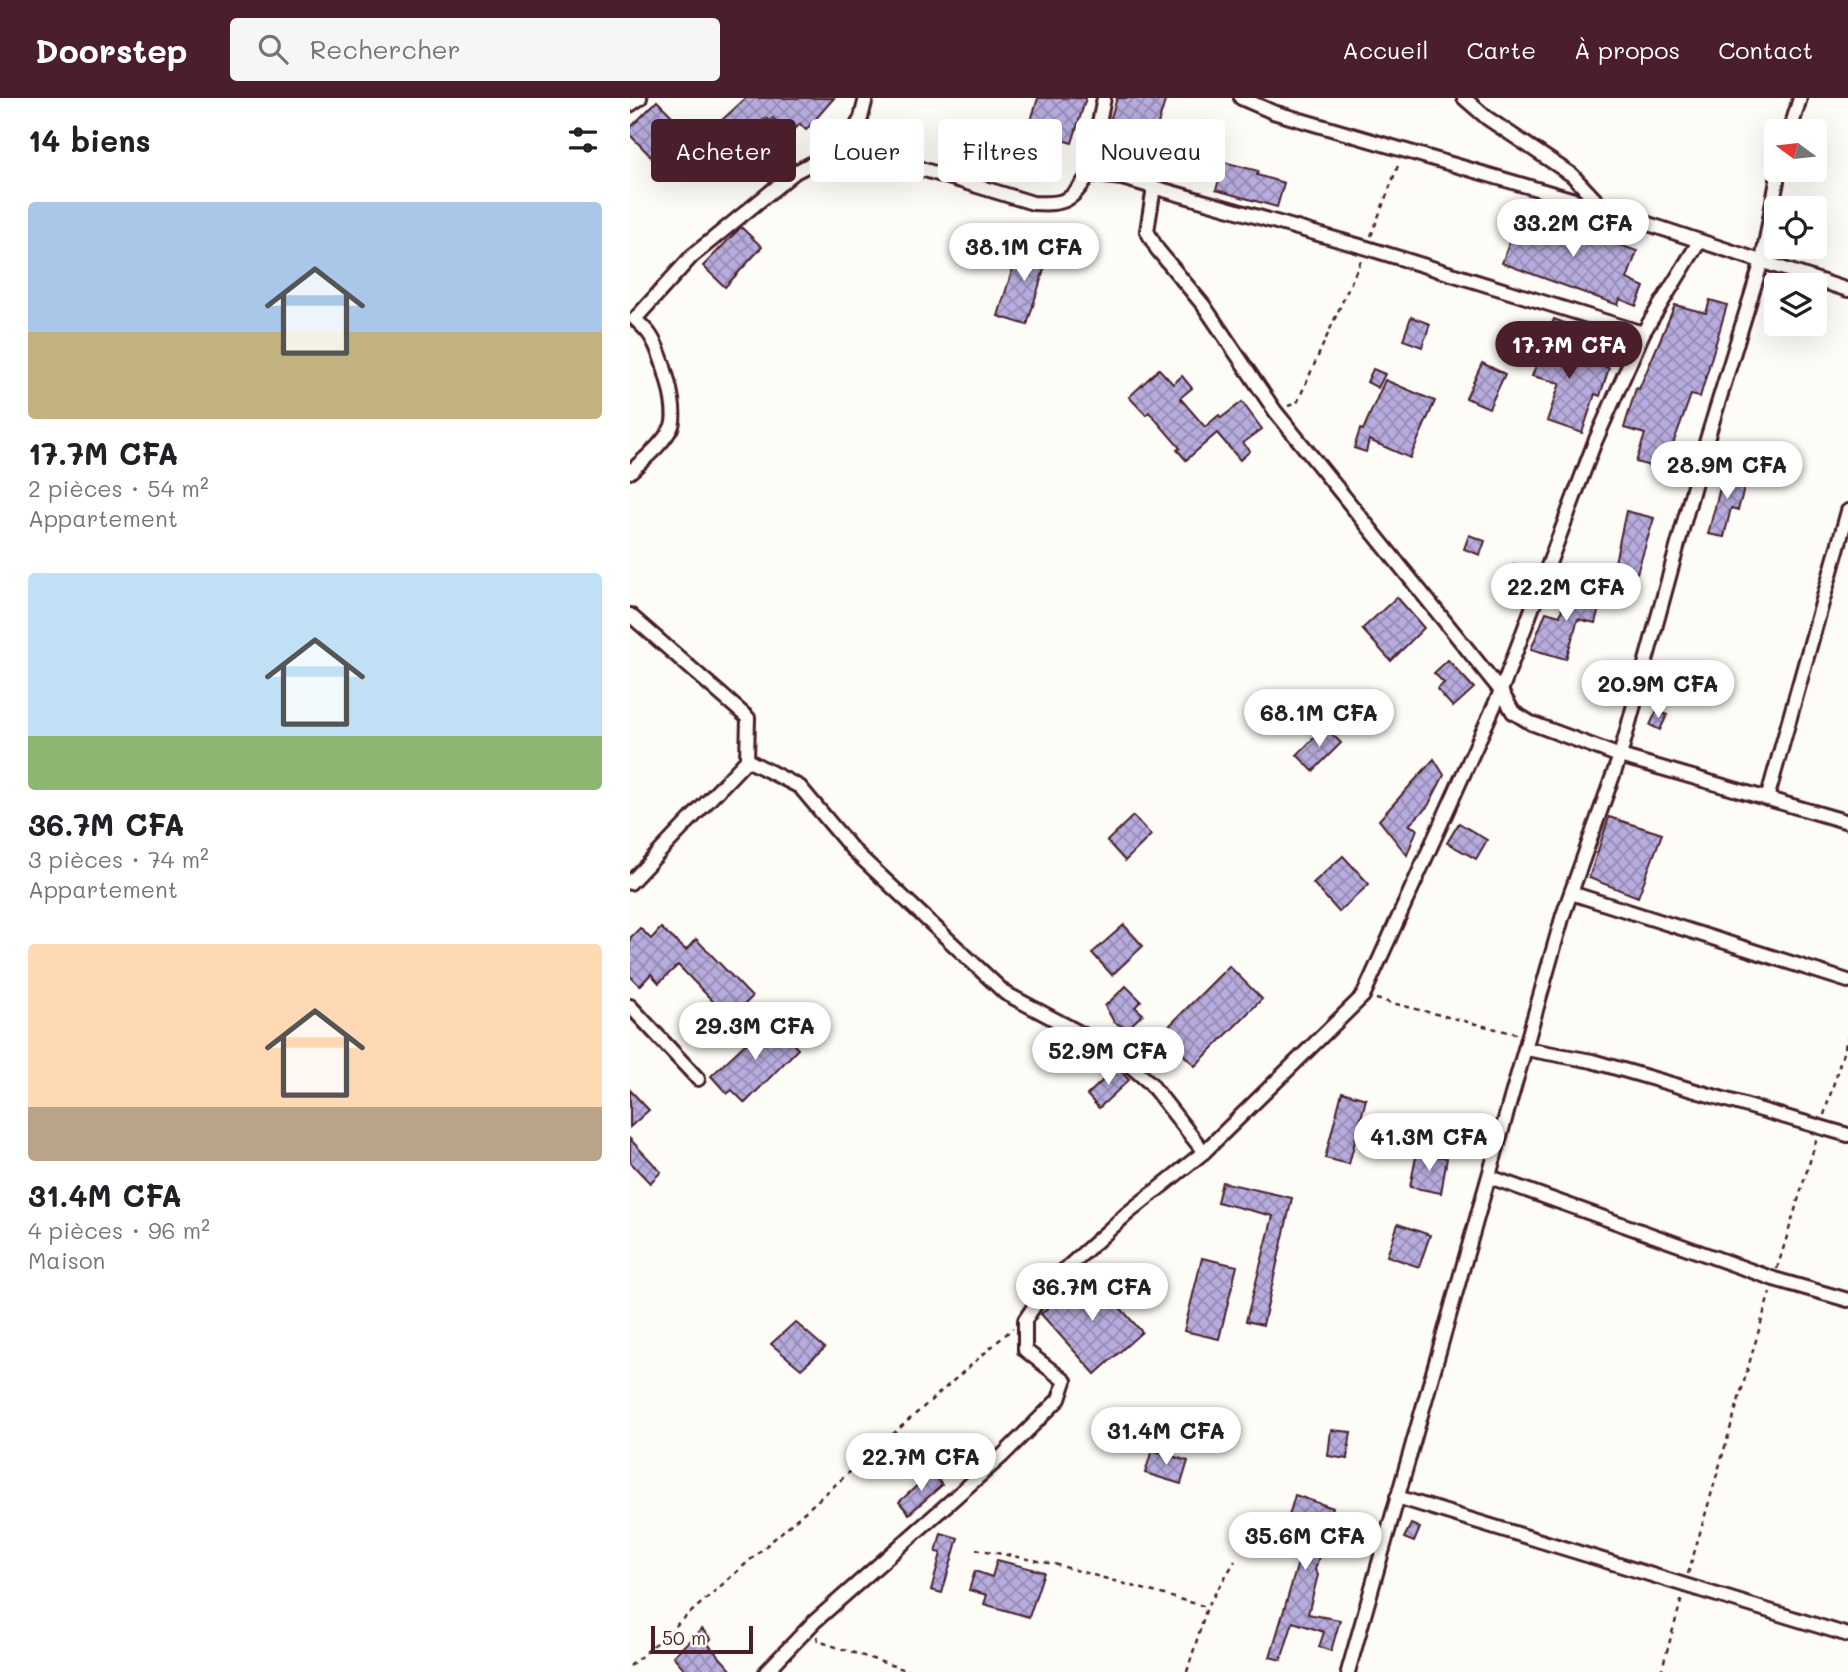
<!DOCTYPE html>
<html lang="fr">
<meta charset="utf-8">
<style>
body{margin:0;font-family:Mali,sans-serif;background:#f6f6f6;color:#202124;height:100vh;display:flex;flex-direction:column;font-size:26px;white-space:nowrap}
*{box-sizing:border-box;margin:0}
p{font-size:23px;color:#757577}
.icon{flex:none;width:38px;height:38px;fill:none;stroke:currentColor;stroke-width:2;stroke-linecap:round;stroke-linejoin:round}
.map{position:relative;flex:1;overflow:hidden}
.side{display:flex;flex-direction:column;background:#fff;width:630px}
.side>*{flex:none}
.guide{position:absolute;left:21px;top:21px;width:665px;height:63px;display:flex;gap:14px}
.needle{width:46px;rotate:285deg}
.tools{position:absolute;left:1134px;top:21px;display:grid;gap:14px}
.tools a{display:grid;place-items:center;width:63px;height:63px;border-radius:7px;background:#fff;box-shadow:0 7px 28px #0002;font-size:35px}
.scale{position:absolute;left:21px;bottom:18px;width:102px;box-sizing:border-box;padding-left:7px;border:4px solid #4a1f2b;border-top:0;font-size:19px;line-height:24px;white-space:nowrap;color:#4a1f2b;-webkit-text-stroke:5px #fdfcf7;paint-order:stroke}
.price{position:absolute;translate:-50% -60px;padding:0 16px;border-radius:24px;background:#fff;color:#222;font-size:23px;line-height:46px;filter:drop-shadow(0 2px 4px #0008)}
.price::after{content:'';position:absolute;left:50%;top:42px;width:21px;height:16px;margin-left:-10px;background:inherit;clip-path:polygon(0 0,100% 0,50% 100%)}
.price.current{background:#4a1f2b;color:#fff}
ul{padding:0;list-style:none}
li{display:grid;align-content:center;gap:14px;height:371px;padding:0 28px}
li span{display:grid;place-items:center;height:217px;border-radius:7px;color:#555}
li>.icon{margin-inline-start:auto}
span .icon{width:126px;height:126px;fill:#fffc;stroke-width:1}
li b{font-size:30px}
h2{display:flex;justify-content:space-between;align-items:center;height:84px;padding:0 28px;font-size:30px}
.pill{padding:0 24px;border-radius:7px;background:#fff;box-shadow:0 7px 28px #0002;font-size:24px;line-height:63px}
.pill.current{background:#4a1f2b;color:#fff}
header{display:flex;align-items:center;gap:42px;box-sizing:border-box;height:98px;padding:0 35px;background:#4a1f2b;color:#fff}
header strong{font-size:33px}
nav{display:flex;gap:38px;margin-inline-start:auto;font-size:24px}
.search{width:490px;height:63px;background:#f6f6f6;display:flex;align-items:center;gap:18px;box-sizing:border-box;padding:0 24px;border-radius:7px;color:#757577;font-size:26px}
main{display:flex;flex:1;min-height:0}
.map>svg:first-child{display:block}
</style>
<header>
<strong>Doorstep</strong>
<div class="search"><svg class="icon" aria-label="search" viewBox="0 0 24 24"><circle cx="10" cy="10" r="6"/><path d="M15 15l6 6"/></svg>Rechercher</div>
<nav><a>Accueil</a><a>Carte</a><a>À propos</a><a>Contact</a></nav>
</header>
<main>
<section class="side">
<h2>14 biens<svg class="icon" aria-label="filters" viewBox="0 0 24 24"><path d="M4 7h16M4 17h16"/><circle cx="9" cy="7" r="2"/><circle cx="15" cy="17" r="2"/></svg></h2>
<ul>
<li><span style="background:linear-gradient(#a9c7e8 60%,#c2b280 0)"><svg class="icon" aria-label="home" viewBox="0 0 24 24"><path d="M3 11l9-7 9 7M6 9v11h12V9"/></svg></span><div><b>17.7M CFA</b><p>2 pièces · 54 m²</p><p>Appartement</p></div></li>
<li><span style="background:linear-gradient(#bfe0f5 75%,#8fb573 0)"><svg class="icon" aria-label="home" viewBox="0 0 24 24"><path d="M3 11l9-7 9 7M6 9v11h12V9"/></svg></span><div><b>36.7M CFA</b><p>3 pièces · 74 m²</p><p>Appartement</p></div></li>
<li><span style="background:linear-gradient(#ffd9b3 75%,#b9a48a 0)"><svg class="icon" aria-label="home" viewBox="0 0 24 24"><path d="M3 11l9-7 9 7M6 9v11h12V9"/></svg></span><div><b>31.4M CFA</b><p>4 pièces · 96 m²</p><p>Maison</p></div></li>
</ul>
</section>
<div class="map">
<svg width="1218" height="1574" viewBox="0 0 1218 1574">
<defs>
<pattern id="building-cross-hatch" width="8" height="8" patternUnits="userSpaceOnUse" patternTransform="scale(1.75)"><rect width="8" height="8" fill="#b6acdd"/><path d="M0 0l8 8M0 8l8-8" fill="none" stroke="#968bb3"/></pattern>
</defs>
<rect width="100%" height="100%" fill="#fdfcf7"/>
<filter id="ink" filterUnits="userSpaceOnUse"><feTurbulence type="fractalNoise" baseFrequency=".0143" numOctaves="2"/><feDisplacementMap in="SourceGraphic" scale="14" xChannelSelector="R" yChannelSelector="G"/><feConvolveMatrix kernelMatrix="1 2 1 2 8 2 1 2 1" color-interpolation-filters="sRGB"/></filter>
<g filter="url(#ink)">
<g fill="url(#building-cross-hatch)" stroke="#4a1f2b" stroke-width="2">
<path d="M116,0H204L176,32L170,26L165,31L161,26L154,32L143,20L139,23L136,20L113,42L92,22Z"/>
<path d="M408,0H456L442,45L398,32Z"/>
<path d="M487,0H536L524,39L503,33L494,58L477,53L486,28L479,26Z"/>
<path d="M27,3L70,46L39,77L0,37V30Z"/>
<path d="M594,64L628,73L627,77L654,85L647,109L586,92Z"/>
<path d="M891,112L1007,153L997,181L1014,189L1006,208L990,201L988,207L872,165Z"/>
<path d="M111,129L132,149L95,189L73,168Z"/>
<path d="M391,143L420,152L397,227L368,218Z"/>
<path d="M1080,202L1097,207L1070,299L1061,297L1043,346L1050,348L1042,374L1006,364L1015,336L994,330L1006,290L1009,291L1045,207L1076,215Z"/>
<path d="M781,219L800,226L792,249L773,242Z"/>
<path d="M924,221L940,227L928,255L979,270L970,298L965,296L952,335L917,323L930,285L902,278Z"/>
<path d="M852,265L875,276L859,310L836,300Z"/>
<path d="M529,271L543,286L552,278L562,290L550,300L575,329L589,317L591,320L612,304L632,331L613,345L620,353L610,362L587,335L556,362L547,352L550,350L519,314L516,317L499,299Z"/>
<path d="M743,271L755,276L748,290L737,284Z"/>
<path d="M755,282L805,303L780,360L739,342L736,354L724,350L730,331L733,332Z"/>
<path d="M1095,371L1118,377L1108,412L1101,410L1094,439L1078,436Z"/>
<path d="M996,413L1024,420L1007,475L984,469Z"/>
<path d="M839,437L855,443L850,457L834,451Z"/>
<path d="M884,466L896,470L892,483L880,479Z"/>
<path d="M937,490L972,499L965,525L948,521L936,561L901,551L916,514L930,518Z"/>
<path d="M767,499L794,530L761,563L732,531Z"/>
<path d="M818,562L844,590L823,609L807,591L814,585L804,575Z"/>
<path d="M1027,612L1037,617L1030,632L1020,627Z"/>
<path d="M695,629L711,645L683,673L667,657Z"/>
<path d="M804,661L814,677L798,708L779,727L787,731L777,757L749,722Z"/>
<path d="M503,718L521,737L495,763L477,743Z"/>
<path d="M979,719L1032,736L1008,799L959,780Z"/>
<path d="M829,725L857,742L846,761L817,745Z"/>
<path d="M713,758L739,786L709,814L683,785Z"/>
<path d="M494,827L513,848L482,877L462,855Z"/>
<path d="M10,830L21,841L31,830L56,852L66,841L122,899L100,921L48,867L29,885L21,876L10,888L0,878V840Z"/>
<path d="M599,868L632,901L565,968L532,935Z"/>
<path d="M496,888L511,903L505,909L513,916L497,931L484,924L475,908Z"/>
<path d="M141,922L168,951L115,1005L102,992L97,996L81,978Z"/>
<path d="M487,969L499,982L469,1010L457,997Z"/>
<path d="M0,992L19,1012L0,1029Z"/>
<path d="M712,994L736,1001L719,1066L695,1060Z"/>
<path d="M0,1041L31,1074L20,1085L0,1064Z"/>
<path d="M787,1054L817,1060L811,1095L780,1089Z"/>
<path d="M592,1084L662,1100L633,1227L616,1223L643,1118L587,1104Z"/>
<path d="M768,1126L800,1137L789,1169L757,1158Z"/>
<path d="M572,1160L607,1168L589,1241L554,1233Z"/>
<path d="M458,1174L512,1234L465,1276L411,1216Z"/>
<path d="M165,1224L195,1250L171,1271L141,1246Z"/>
<path d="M701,1332L721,1334L717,1361L698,1358Z"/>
<path d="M522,1352L558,1363L551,1386L515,1375Z"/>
<path d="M302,1374L312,1387L279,1416L269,1404Z"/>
<path d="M665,1397L703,1410L685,1472L688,1477L678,1516L710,1522L701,1553L689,1549L694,1534L663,1524L651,1562L640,1559L670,1458L649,1452Z"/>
<path d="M781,1426L790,1430L784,1444L774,1440Z"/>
<path d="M311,1435L328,1440L312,1495L301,1492L311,1455L306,1454Z"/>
<path d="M367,1462L414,1474L399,1519L354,1506L357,1497L339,1492L345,1473L362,1479Z"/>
<path d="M72,1531L81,1541L77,1545L103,1574H57L43,1558Z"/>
</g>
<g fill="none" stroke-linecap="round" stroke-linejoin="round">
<defs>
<g id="minor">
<path d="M611,0L643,14L958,106L1218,192"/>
<path d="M834,0L857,20L942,77L973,110"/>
<path d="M0,7L10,0"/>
<path d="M1160,33L1170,0"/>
<path d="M216,48L403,105C435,107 442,103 459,76L492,80L737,150L1013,235"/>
<path d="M459,76L474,0"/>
<path d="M524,89L517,133L527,151L574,208L645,313L871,593L883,614L901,625L990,658L1218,724"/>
<path d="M0,374C14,361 32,347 41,330C50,313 31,253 20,237C16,231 10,226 5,221L62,158L165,74L216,48L231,20L236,0"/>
<path d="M0,517L118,620L117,662L0,785"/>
<path d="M117,662L170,689L222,751L375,895L482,952L520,985L574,1054"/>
<path d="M1137,701L1218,413"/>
<path d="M941,795L1218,883"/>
<path d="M0,908L68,981"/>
<path d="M896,951L962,963L1218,1037"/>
<path d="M860,1079L1144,1181L1218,1202"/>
<path d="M767,1399L1218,1537"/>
<path d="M136,1574L184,1524L372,1358L429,1301L435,1283L395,1252V1222L419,1186L498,1115L574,1054L733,898L871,593L964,346L1013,235L1069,144"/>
<path d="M718,1574L933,817L990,658L1074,351L1132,163L1149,72"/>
</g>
</defs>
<use href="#minor" stroke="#4a1f2b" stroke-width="18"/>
<g stroke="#4a1f2b" stroke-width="2.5" stroke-dasharray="5 5" stroke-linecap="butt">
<path d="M741,138L769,65"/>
<path d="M658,308L667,305L732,160"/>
<path d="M746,901L886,936"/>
<path d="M1194,1017L1218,939"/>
<path d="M1147,1171L1187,1040"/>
<path d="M346,1451L424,1466L577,1509"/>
<path d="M1058,1476L1140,1194"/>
<path d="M187,1538L188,1543L282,1574"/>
<path d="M0,1568L383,1230"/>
<path d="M557,1574L577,1509L605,1463"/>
<path d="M1031,1574L1052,1500"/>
</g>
<use href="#minor" stroke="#fdfcf7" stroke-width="12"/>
</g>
</g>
</svg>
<div class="tools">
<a><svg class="needle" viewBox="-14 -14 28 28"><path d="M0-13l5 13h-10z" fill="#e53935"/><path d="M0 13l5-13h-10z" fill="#757577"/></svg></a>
<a><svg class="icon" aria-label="locate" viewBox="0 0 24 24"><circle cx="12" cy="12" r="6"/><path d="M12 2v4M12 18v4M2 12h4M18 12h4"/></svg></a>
<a><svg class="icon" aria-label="layers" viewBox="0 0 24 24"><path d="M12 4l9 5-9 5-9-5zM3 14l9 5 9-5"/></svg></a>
</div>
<div class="scale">50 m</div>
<b class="price" style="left:943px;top:161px">33.2M CFA</b>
<b class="price" style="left:394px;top:185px">38.1M CFA</b>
<b class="price current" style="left:939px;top:283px">17.7M CFA</b>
<b class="price" style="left:1097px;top:403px">28.9M CFA</b>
<b class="price" style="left:936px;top:525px">22.2M CFA</b>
<b class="price" style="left:1028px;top:622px">20.9M CFA</b>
<b class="price" style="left:689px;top:651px">68.1M CFA</b>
<b class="price" style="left:125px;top:964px">29.3M CFA</b>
<b class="price" style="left:478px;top:989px">52.9M CFA</b>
<b class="price" style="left:799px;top:1075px">41.3M CFA</b>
<b class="price" style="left:462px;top:1225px">36.7M CFA</b>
<b class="price" style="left:536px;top:1369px">31.4M CFA</b>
<b class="price" style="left:291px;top:1395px">22.7M CFA</b>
<b class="price" style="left:675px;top:1474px">35.6M CFA</b>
<div class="guide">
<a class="pill current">Acheter</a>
<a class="pill">Louer</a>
<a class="pill">Filtres</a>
<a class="pill">Nouveau</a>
</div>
</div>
</main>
